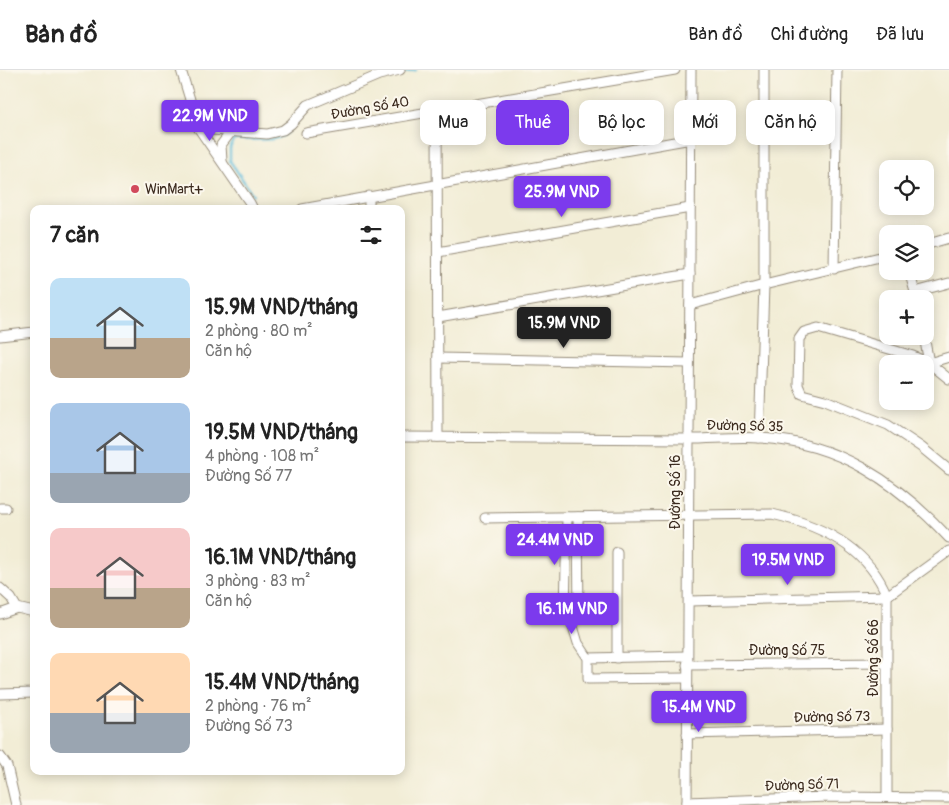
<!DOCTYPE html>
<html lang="vi">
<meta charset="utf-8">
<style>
body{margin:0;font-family:Pangolin,sans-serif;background:#f6f6f6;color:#222;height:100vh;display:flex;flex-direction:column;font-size:19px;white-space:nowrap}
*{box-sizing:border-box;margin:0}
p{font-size:16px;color:#767676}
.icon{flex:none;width:28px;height:28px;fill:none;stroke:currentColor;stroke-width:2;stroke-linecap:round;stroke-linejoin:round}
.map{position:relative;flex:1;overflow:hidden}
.side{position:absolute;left:30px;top:135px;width:375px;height:570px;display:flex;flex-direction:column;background:#fff;border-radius:10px;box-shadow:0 2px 12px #0003}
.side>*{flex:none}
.hud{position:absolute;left:420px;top:30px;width:454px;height:45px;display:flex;gap:10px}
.fabs{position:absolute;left:879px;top:90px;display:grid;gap:10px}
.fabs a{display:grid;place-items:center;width:55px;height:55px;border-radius:10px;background:#fff;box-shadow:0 2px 12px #0003;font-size:25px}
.price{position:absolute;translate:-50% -42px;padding:0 11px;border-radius:5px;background:#7c3aed;color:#fff;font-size:16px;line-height:32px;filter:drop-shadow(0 1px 2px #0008)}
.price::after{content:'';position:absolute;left:50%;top:30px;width:15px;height:11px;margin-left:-8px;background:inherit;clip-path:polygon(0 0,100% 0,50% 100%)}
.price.on{background:#222;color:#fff}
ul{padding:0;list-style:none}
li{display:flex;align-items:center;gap:15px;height:125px;padding:0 20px}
li span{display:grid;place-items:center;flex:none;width:140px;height:100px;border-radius:10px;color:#555}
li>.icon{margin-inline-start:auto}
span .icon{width:60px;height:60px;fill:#fffc;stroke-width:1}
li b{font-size:21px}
h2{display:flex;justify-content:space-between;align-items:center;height:60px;padding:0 20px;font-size:21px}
.chip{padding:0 18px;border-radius:10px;background:#fff;box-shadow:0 2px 12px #0003;font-size:18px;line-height:45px}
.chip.on{background:#7c3aed;color:#fff}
header{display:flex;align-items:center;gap:30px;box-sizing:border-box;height:70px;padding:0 25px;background:#fff;border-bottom:1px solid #e0e0e0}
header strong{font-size:24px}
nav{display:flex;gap:28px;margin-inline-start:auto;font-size:18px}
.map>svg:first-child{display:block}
</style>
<header>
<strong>Bản đồ</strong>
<nav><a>Bản đồ</a><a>Chỉ đường</a><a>Đã lưu</a></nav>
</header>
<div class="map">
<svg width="949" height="735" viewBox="0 0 949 735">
<rect width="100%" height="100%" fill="#fbf7ec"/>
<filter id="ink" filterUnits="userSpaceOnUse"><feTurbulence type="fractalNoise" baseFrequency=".02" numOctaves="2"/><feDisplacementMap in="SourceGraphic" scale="10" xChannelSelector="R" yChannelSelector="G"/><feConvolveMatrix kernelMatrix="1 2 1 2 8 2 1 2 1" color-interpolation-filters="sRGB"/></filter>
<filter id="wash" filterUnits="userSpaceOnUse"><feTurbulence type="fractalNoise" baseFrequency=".0096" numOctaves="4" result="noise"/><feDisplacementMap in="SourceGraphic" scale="20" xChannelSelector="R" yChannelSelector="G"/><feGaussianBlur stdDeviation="1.12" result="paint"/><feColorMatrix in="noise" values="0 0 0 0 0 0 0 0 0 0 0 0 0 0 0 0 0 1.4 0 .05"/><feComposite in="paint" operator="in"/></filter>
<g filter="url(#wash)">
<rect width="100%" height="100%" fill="#f2edd6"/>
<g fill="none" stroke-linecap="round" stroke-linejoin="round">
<g stroke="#5cbcda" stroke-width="2.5">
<path d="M400,3L416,0"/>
<path d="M253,125L230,91V78L233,70C250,67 277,76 289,60"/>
</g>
</g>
</g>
<g filter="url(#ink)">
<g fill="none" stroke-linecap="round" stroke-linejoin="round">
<defs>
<g id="minor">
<path d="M181,0L199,59L250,133L253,139"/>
<path d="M691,0L689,369C713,369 737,366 761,368C839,373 897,412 949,468"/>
<path d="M437,40L438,367"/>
<path d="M199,59L267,64L283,60L291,54L308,35L379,5L400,0"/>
<path d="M306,63L675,0"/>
<path d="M222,91L221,75L231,62"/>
<path d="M369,126V139"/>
<path d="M302,139L691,69"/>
<path d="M925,175L949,168"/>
<path d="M438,182L690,138"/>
<path d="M834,199L837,0"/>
<path d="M909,201L915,222L949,213"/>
<path d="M690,235L764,215L888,185"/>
<path d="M438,247L690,204"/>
<path d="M0,266L34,262"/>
<path d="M924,266L929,293L949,287"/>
<path d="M438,288L689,293"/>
<path d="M949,309L929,293L913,286L818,258L804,262L799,269L798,315L802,324L825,330L888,355L921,377L949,400"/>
<path d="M401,367L689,369L687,735"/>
<path d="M759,368L764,215V0"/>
<path d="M0,438H6"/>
<path d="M567,447L565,545L572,553L579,545L578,447"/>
<path d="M485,448L772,444C820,455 868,477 887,526V727"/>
<path d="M617,482V588"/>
<path d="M0,518L11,528L17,538L34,542"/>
<path d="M887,526L949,481"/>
<path d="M689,531L887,526"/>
<path d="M0,544L17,538"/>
<path d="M572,553L578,573L588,588V609L687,608"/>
<path d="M588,588L687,586"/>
<path d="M687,595L887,593"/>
<path d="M0,624L34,623"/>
<path d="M687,664L887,659"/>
<path d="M0,686L7,696L16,735"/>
<path d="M687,732L829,727L949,728"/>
</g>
</defs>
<use href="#minor" stroke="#968c7a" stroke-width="11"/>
<use href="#minor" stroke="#fff" stroke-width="9"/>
</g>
</g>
<circle fill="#d1495b" stroke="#fbf7ec" stroke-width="2" cx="135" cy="119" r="5"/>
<g text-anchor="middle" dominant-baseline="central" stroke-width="4" stroke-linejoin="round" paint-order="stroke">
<g font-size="14" fill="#3b2a1e" stroke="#fbf7ec">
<text transform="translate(370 38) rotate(-10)">Đường Số 40</text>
<text transform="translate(745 356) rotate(1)">Đường Số 35</text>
<text transform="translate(675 422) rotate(-90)">Đường Số 16</text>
<text x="787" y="580">Đường Số 75</text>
<text transform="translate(873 588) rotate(-90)">Đường Số 66</text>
<text transform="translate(832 647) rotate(-1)">Đường Số 73</text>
<text transform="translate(802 715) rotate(-2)">Đường Số 71</text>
</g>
<g font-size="14" fill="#3b2a1e" stroke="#fbf7ec" text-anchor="start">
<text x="145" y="119">WinMart+</text>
</g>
</g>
</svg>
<div class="fabs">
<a><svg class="icon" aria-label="locate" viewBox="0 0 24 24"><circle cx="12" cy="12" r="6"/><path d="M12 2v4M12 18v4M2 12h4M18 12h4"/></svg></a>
<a><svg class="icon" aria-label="layers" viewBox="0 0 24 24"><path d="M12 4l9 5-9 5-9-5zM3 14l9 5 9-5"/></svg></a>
<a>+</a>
<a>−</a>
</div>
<b class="price" style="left:210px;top:72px">22.9M VND</b>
<b class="price" style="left:562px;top:148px">25.9M VND</b>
<b class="price on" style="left:564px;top:279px">15.9M VND</b>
<b class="price" style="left:555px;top:496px">24.4M VND</b>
<b class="price" style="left:788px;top:516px">19.5M VND</b>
<b class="price" style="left:572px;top:565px">16.1M VND</b>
<b class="price" style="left:699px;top:663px">15.4M VND</b>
<div class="hud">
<a class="chip">Mua</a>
<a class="chip on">Thuê</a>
<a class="chip">Bộ lọc</a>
<a class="chip">Mới</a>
<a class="chip">Căn hộ</a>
</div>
<section class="side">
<h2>7 căn<svg class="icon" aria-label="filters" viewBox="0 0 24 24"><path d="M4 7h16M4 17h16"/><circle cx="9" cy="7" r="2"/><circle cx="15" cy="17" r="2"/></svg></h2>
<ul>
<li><span style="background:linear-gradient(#bfe0f5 60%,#b9a48a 0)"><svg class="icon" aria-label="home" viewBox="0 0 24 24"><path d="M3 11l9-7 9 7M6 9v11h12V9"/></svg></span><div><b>15.9M VND/tháng</b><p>2 phòng · 80 m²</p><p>Căn hộ</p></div></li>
<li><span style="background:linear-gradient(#a9c7e8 70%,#9aa5b1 0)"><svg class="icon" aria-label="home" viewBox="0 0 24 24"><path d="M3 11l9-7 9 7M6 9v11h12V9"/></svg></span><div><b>19.5M VND/tháng</b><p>4 phòng · 108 m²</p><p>Đường Số 77</p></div></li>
<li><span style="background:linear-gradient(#f6c9c9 60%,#b9a48a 0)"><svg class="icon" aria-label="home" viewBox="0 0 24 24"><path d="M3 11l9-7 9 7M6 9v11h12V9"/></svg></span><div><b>16.1M VND/tháng</b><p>3 phòng · 83 m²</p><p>Căn hộ</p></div></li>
<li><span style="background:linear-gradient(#ffd9b3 60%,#9aa5b1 0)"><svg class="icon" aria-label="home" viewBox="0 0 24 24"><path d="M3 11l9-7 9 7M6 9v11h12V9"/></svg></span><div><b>15.4M VND/tháng</b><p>2 phòng · 76 m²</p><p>Đường Số 73</p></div></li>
</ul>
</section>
</div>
